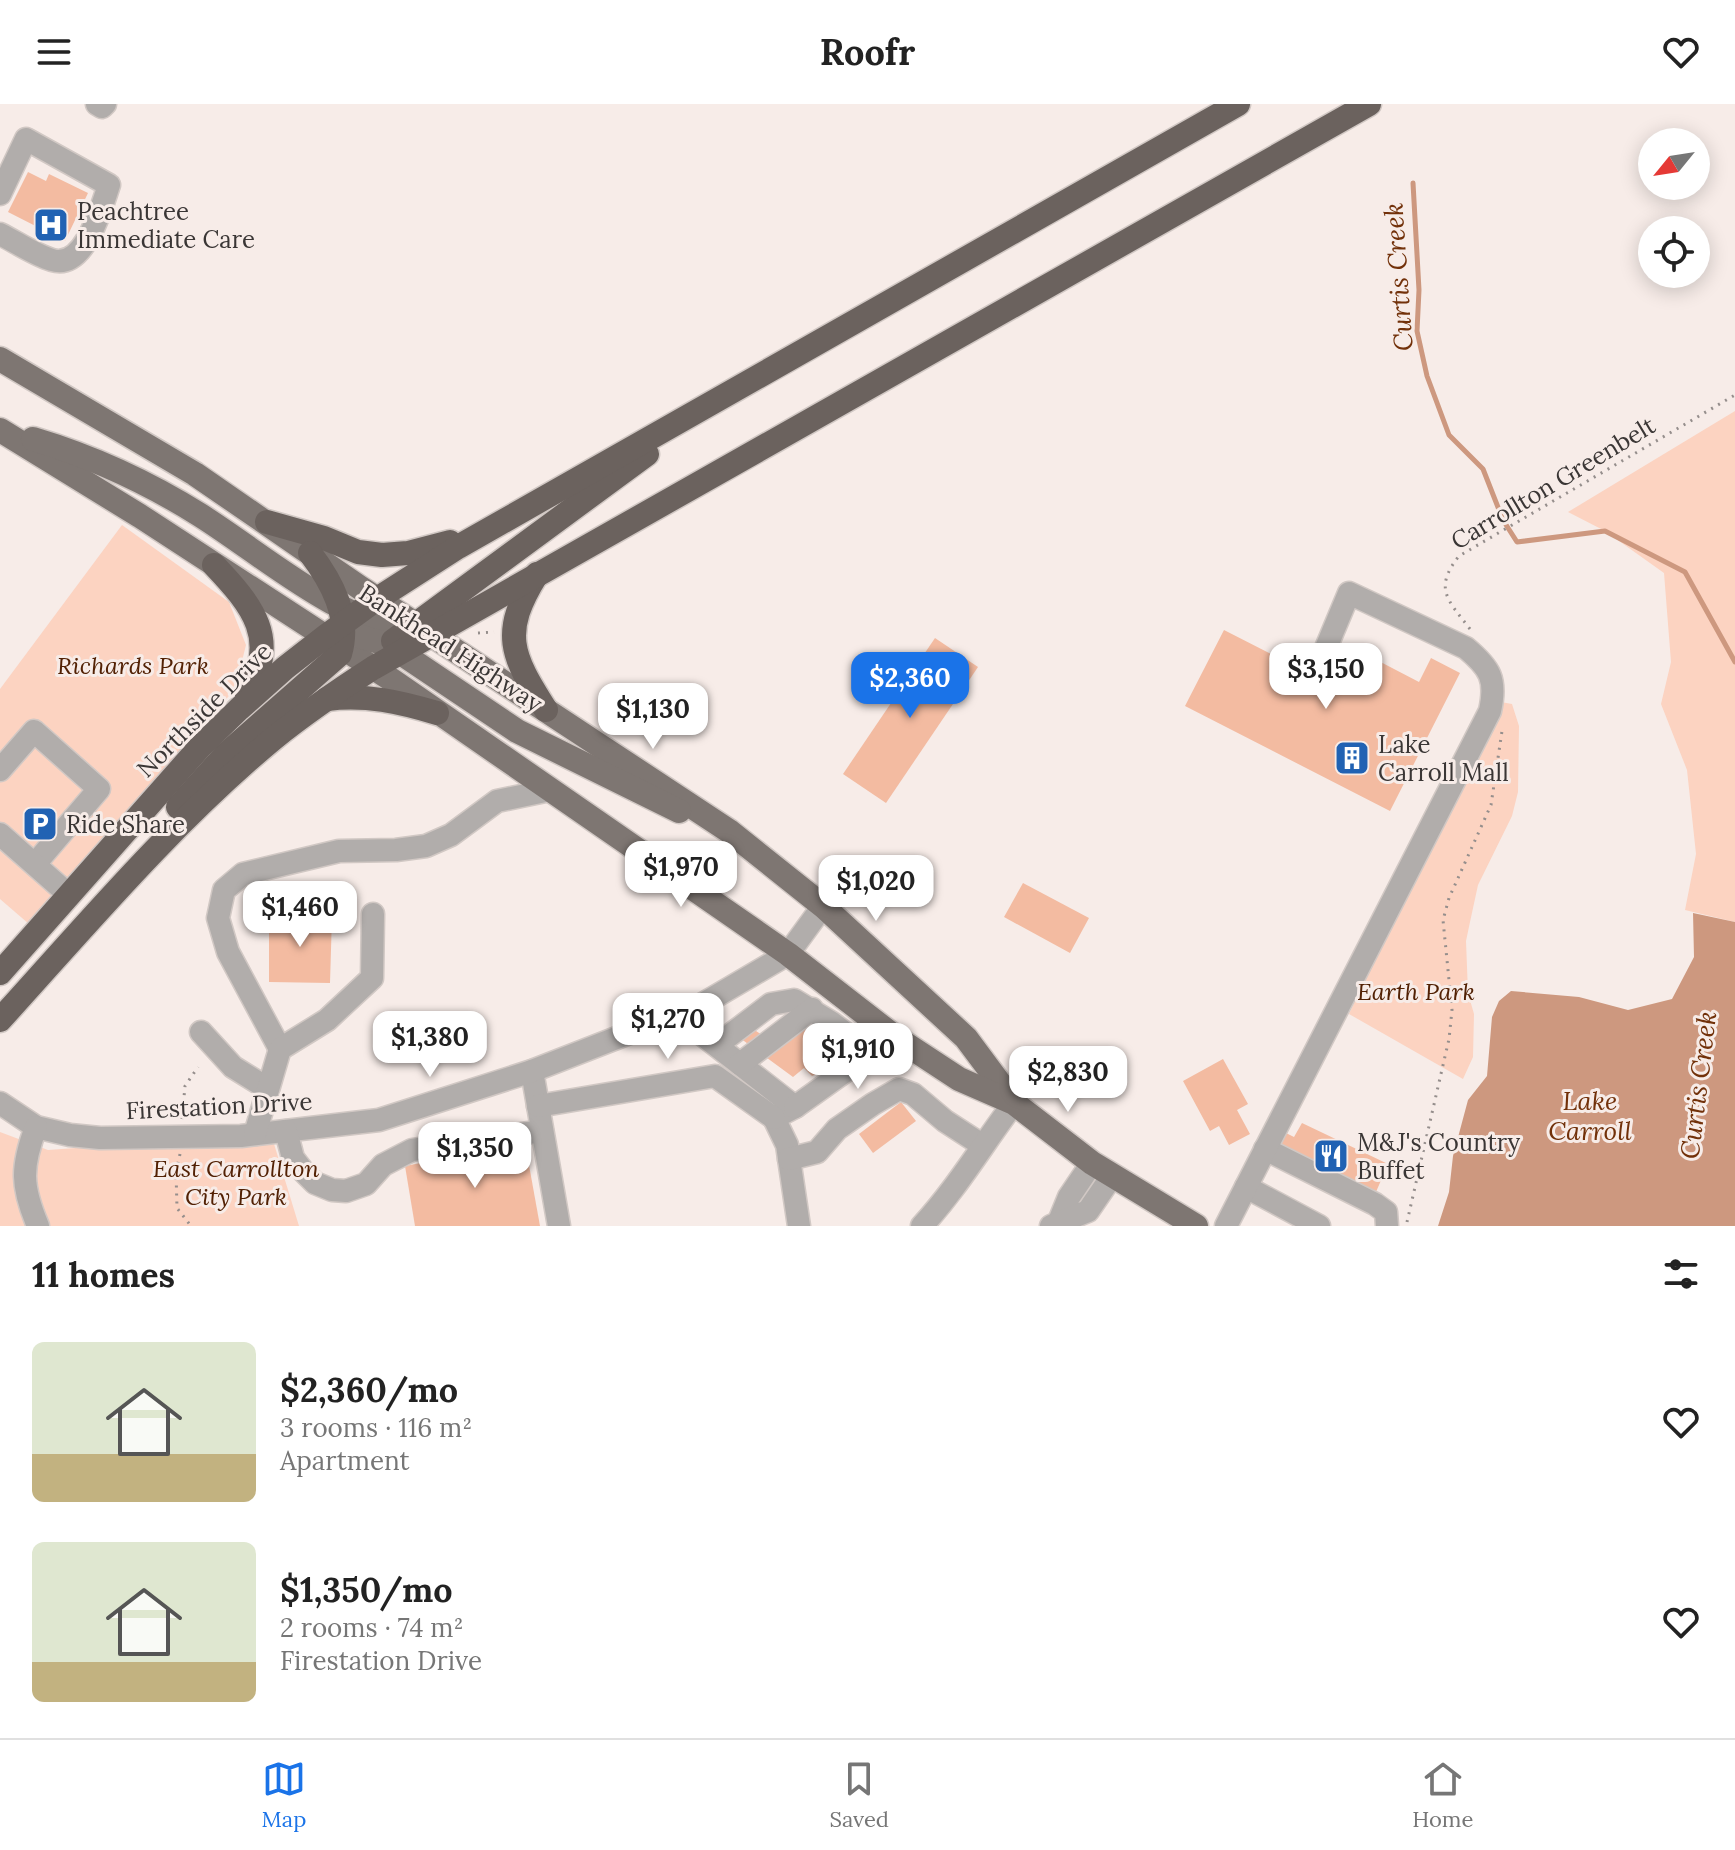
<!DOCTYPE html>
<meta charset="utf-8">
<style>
body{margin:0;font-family:Lora,serif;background:#f6f6f6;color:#222;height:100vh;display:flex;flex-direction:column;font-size:30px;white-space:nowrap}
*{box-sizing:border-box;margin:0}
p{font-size:26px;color:#767676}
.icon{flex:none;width:44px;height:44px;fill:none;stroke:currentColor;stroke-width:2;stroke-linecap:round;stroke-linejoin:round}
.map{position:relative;height:1122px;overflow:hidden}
.side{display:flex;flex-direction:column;background:#fff;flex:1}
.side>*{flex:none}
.needle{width:52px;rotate:240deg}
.tools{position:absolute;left:1638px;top:24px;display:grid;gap:16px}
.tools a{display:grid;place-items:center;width:72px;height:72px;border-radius:50%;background:#fff;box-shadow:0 4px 20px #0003;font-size:40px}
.price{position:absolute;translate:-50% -68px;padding:0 18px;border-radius:16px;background:#fff;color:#222;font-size:26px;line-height:52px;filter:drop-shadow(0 2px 4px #0008)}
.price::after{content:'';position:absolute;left:50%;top:48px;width:24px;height:18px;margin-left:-12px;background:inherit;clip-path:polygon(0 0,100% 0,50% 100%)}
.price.active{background:#1a73e8;color:#fff}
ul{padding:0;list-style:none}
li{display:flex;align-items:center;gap:24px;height:200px;padding:0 32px}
li span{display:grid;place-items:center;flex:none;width:224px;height:160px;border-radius:12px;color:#555}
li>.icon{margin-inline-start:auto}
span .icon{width:96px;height:96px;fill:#fffc;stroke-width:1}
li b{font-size:34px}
h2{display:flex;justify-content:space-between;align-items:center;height:96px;padding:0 32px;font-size:34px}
header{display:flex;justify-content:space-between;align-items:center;height:104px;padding:0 32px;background:#fff;font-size:36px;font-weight:800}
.menu{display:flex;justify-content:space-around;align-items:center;height:112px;border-top:2px solid #e0e0e0;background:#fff;font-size:22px;color:#767676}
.menu a{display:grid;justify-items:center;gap:4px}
.menu .active{color:#1a73e8}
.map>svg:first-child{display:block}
</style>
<header><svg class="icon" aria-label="menu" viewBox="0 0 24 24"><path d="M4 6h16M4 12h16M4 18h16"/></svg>Roofr<svg class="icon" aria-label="heart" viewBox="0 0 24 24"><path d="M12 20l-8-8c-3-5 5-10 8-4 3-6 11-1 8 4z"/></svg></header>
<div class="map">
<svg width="1735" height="1122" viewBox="0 0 1735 1122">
<rect width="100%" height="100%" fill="#f7ece8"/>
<g fill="#fcd3c1">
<path d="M1735,307V818L1685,806L1696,750L1687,666L1661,600L1671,558L1664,469L1605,427L1568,408Z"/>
<path d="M122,421L229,498L246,541L235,585L29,820L0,795V585Z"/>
<path d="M1501,598L1512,600L1519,622L1518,688L1512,712L1478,781L1470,818L1466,837L1468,889L1474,910L1473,953L1463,975L1349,910L1490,607Z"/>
<path d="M0,1028L48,1046L271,1030L299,1122H0Z"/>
</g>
<path fill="#cd987f" d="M1693,809L1735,818V1122H1438L1449,1088L1453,1052L1468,996L1487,972L1492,913L1499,897L1511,887L1579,893L1628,906L1672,895L1694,853Z"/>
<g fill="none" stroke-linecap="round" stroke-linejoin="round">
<path stroke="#cd987f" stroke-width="5" d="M1413,79L1419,186L1417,227L1427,272L1449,331L1483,365L1503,416L1517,438L1605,427L1685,468L1735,558"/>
</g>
<g fill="#f3bba1">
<path d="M28,68L46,77L49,70L88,89L65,137L8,108Z"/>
<path d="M1224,526L1283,556L1291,540L1335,562L1346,540L1419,578L1431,554L1460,569L1390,707L1185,602Z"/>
<path d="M935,534L978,563L886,699L843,670Z"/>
<path d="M1023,779L1089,814L1070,849L1004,813Z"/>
<path d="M269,812H332L330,879L269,878Z"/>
<path d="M800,921L831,943L812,956L819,969L812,972L804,964L793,973L740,934L753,925L776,940Z"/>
<path d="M1223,955L1248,1000L1237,1006L1250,1030L1229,1041L1219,1022L1210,1027L1183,977Z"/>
<path d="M901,998L916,1017L873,1049L859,1030Z"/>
<path d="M1302,1019L1388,1060L1373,1095L1276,1043L1282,1027L1294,1033Z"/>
<path d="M525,1039L540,1122H415L405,1062Z"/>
</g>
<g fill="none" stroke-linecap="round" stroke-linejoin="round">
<defs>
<g id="minor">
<path d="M97,0L102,3L105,0"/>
<path d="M0,90L26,35L109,81C101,104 85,166 52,156C35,151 16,138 0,130"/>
<path d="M0,666L34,627L99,685L35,760"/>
<path d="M0,730L69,791"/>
<path d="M677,911L795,1003L774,1014L787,1041L799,1122"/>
<path d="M201,928L233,963L267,984"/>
<path d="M717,941L771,900L794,896L832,919L871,949"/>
<path d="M280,945L228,848L218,814L224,786L243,770L339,747L396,746L426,742L451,731L497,697L550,686"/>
<path d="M740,960L812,905"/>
<path d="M532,967L559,1122"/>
<path d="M0,999L36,1023L70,1031L100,1034L241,1032L379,1016L532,967L701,901L788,850L823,802"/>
<path d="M538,1002L715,972L774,1014"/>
<path d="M795,1003L882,941"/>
<path d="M36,1023C21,1063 21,1082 38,1122"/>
<path d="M286,1027L293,1054L303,1067L315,1079L332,1086L346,1087L366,1080L383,1061L412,1046L542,1027"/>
<path d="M255,1030L280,945L327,916L372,874L373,810"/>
<path d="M1265,1045L1375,1100L1386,1108L1387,1122"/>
<path d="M789,1055L817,1048L837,1025L873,1000L899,985L913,990L945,1017L982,1041"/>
<path d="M1246,1083L1319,1122"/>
<path d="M1058,1120L1069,1093L1092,1059"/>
<path d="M922,1122C957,1084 983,1040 1014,999"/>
<path d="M1051,1122L1088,1107L1112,1072"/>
<path d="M1226,1122L1490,607C1497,575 1490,564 1466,544L1349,489L1326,544"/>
</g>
<g id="major">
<path d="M0,255L195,370L359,483L729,727L823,802L966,934L1013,997"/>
<path d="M0,326L140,412L386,572L788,850L895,933L959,975L1014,999L1092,1059L1196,1122"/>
<path d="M33,335C90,352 149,379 200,411C268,454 337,518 419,529"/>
<path d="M326,532L355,531L389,541L517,627L679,707"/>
</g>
<g id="highway">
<path d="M267,418L324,434L358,448L382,451L408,449L450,438"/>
<path d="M214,461C253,502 280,535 247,591"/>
<path d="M537,470C500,529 511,551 546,606"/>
<path d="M393,537L647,350"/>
<path d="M327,595C366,590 400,598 437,609"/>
<path d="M178,703L225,651L340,550C351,513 332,478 310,449"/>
<path d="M0,869L200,643L239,605L285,564L326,532L377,495L458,443L1238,0"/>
<path d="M0,916C87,820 173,718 273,635C305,609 339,586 373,564L1369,0"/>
</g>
</defs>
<use href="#minor" stroke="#d1c8c4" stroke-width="25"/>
<use href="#major" stroke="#d1c8c4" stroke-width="27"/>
<use href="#highway" stroke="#d1c8c4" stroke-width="27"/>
<g stroke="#958e8c" stroke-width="3" stroke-dasharray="2 6" stroke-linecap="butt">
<path d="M1470,525C1448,496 1433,485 1459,452L1735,291"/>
<path d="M478,529L494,528"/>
<path d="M182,1015L185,982L198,963"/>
<path d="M180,1050L176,1068L177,1104L191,1122"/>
<path d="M1407,1118L1449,935L1452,906L1443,816L1449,794L1491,701L1502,627"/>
</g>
<use href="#minor" stroke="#b1adab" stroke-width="22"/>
<use href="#major" stroke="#7e7672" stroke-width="24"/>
<use href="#highway" stroke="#6b625e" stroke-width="24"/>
</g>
<defs>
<symbol id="hospital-square" viewBox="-11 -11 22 22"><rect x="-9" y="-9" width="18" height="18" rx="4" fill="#2162b3" stroke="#f7ece8"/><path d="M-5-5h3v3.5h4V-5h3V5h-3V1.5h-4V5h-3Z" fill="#fff"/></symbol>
<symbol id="building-square" viewBox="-11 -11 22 22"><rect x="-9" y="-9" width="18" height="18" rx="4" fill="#2162b3" stroke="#f7ece8"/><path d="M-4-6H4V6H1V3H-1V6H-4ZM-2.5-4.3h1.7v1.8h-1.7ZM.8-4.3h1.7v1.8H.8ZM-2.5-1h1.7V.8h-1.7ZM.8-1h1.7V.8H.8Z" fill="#fff"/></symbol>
<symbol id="parking-square" viewBox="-11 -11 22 22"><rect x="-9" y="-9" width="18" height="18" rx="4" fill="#2162b3" stroke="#f7ece8"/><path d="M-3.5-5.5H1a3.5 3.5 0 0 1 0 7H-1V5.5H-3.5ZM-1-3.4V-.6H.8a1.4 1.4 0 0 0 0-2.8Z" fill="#fff"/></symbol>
<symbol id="restaurant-square" viewBox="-11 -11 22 22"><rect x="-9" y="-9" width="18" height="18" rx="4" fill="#2162b3" stroke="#f7ece8"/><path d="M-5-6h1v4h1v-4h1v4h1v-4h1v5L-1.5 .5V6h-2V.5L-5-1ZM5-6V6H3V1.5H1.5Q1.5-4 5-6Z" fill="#fff"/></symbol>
</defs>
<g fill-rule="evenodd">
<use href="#hospital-square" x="31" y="101" width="40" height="40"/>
<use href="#building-square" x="1332" y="634" width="40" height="40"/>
<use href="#parking-square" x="20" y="700" width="40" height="40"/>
<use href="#restaurant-square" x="1311" y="1032" width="40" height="40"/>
</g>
<g text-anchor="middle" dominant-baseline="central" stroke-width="6" stroke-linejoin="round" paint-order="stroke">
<g font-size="24" fill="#3a3635" stroke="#f7ece8" text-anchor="start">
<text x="77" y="107">Peachtree<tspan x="77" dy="28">Immediate Care</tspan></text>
<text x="1378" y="640">Lake<tspan x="1378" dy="28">Carroll Mall</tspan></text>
<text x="66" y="720">Ride Share</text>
<text x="1357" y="1038">M&amp;J's Country<tspan x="1357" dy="28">Buffet</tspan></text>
</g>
<g font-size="24" fill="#3a3635" stroke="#f7ece8">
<text transform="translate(1553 379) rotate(-31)">Carrollton Greenbelt</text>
<text transform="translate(451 544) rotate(33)">Bankhead Highway</text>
<text transform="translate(204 606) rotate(-45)">Northside Drive</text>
<text transform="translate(219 1002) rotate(-3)">Firestation Drive</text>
</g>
<g font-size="24" font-style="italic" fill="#522104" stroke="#f7ece8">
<text x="133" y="561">Richards Park</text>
<text x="1416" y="887">Earth Park</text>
<text x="236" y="1064">East Carrollton<tspan x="236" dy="28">City Park</tspan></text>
</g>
<g font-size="26" font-style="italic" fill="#72310a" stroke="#f7ece8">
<text transform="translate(1398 173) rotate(-94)">Curtis Creek</text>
<text transform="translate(1698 981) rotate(-83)">Curtis Creek</text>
<text x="1590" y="996">Lake<tspan x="1590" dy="30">Carroll</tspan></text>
</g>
</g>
</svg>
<div class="tools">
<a><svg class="needle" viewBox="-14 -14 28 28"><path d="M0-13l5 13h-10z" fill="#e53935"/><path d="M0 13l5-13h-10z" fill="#767676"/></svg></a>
<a><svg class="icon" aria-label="locate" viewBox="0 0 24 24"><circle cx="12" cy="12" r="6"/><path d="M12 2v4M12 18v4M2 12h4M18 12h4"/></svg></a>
</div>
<b class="price" style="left:1326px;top:607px">$3,150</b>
<b class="price active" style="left:910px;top:616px">$2,360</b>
<b class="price" style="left:653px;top:647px">$1,130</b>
<b class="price" style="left:681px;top:805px">$1,970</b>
<b class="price" style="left:876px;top:819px">$1,020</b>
<b class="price" style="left:300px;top:845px">$1,460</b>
<b class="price" style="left:668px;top:957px">$1,270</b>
<b class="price" style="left:430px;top:975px">$1,380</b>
<b class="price" style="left:858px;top:987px">$1,910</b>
<b class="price" style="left:1068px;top:1010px">$2,830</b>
<b class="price" style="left:475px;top:1086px">$1,350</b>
</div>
<section class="side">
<h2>11 homes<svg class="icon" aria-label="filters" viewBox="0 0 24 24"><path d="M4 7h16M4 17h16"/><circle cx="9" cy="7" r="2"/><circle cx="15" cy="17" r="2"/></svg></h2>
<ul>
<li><span style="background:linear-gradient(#dfe7d0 70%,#c2b280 0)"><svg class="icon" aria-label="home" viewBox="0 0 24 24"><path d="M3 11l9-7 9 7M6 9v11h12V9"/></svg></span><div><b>$2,360/mo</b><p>3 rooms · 116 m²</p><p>Apartment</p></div><svg class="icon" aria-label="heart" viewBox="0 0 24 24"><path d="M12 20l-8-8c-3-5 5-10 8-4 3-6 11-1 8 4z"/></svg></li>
<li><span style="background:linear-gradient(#dfe7d0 75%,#c2b280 0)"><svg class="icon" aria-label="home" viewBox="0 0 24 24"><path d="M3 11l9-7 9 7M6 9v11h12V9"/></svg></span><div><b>$1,350/mo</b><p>2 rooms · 74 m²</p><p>Firestation Drive</p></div><svg class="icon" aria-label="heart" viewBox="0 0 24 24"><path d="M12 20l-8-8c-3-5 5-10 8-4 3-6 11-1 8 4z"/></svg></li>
</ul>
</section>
<nav class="menu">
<a class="active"><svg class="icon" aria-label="map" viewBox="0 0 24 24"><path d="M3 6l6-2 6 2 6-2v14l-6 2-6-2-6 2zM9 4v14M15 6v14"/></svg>Map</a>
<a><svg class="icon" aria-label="saved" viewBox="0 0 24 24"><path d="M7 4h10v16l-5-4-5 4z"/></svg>Saved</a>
<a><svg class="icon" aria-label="home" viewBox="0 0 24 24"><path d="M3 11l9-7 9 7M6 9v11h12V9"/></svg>Home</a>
</nav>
